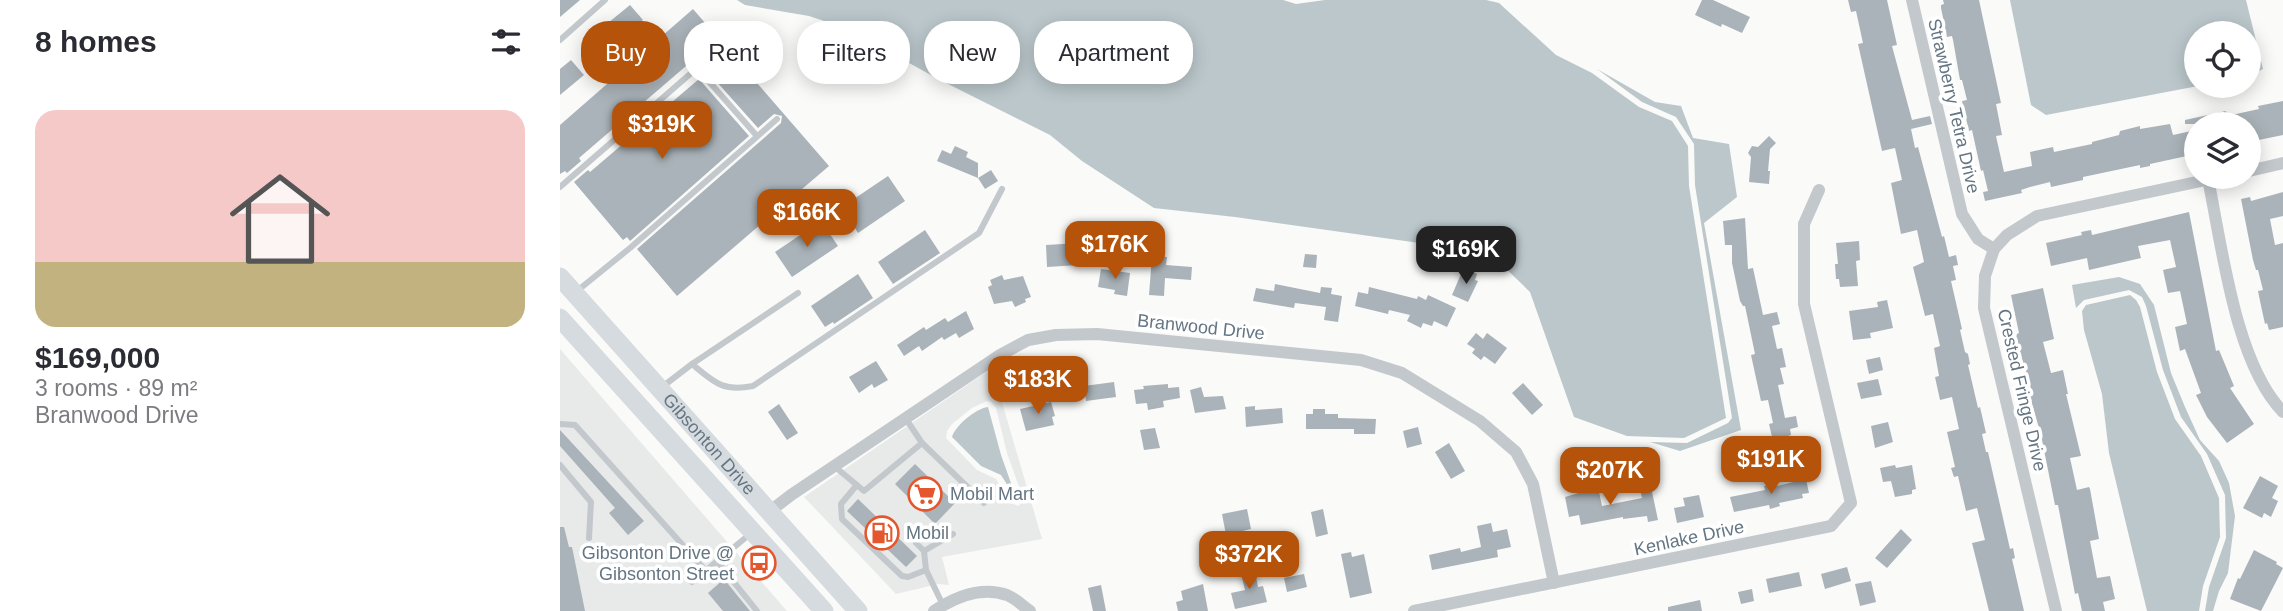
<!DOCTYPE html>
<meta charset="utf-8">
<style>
body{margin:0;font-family:Helvetica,sans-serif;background:#f7f7f7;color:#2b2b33;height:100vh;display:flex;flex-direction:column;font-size:26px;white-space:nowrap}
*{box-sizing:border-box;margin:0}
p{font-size:23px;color:#7c7c81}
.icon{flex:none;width:38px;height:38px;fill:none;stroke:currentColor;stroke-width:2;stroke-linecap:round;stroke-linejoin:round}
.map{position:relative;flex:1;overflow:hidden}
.panel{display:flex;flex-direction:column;background:#fff;width:560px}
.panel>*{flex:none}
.hud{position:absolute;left:21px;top:21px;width:665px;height:63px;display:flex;gap:14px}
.controls{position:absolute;left:1624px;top:21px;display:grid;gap:14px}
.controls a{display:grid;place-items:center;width:77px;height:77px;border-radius:50%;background:#fff;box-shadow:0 4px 18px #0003;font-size:35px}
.price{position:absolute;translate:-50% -60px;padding:0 16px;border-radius:14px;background:#b45309;color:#fff;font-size:23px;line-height:46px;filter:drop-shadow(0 2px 4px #0008)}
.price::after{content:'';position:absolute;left:50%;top:42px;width:21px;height:16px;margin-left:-10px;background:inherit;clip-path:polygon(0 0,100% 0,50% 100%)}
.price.on{background:#222;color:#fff}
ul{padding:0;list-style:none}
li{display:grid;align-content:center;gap:14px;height:371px;padding:0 35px}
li+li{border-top:2px solid #e1e1e2}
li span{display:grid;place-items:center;height:217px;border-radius:21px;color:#555}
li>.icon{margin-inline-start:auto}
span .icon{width:126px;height:126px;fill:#fffc;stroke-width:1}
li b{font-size:30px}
h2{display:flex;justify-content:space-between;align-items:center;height:84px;padding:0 35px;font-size:30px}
.tag{padding:0 24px;border-radius:28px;background:#fff;box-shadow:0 4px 18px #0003;font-size:24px;line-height:63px}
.tag.on{background:#b45309;color:#fff}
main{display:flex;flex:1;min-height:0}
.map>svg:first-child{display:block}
</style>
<main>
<section class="panel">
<h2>8 homes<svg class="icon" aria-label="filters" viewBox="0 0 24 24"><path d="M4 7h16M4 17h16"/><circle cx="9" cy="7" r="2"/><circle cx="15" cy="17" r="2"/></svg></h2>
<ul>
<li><span style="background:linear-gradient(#f6c9c9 70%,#c2b280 0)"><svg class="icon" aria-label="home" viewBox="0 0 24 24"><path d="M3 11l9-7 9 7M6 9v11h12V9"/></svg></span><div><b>$169,000</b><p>3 rooms · 89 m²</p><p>Branwood Drive</p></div></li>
</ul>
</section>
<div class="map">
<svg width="1723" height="611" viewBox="0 0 1723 611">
<rect width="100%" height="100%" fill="#fafaf8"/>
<g fill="#e8e9e9" fill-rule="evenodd">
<path d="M0,349L227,611H0Z"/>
<path d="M432,368L482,539L382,557L389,585L378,584L336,594L244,497ZM427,401L431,402L436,408L447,453L463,498V502L458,506L451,503L436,479L417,470L386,438L387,431L392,424L412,408Z"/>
</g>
<g fill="#bbc7cb">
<path d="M177,0H723L736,4L765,0H926L939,3L996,55L1032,73L1079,107L1112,121L1128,146L1129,186L1166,418L1124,438L1067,436L1014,417L970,292L936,259L895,248L675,217L594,208L522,161L490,135L378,79L288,29L249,16L185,5Z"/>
<path d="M1450,0H1686L1703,69L1689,76V33H1636V86H1638L1486,115L1471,105Z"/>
<path d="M1037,69L1095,102L1121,106L1133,138L1169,144L1177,197L1144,223L1181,430L1120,451L1090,442L1127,443L1168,423L1172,418L1135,185L1134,144L1116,117L1082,102Z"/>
<path d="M1559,277L1580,284L1594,305L1611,373L1625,407L1640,440L1659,461L1669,483L1675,516L1668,573L1659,591L1653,611H1645L1649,587L1666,538L1665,495L1647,454L1621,417L1603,370L1586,306L1582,297L1569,290L1524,300L1516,308L1512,285Z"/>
<path d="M1570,295L1576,300L1580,307L1597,372L1615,419L1641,456L1659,498L1660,537L1643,586L1639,611H1587L1549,453L1542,394L1524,330L1522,311L1526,305Z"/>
<path d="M428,407L441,455L457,500L441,475L421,466L392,437C396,425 415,409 428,407Z"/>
</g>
<g fill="#aab3b9">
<path d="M0,0H20L0,17Z"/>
<path d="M1142,0H1153L1190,17L1182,33L1162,24L1161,27L1135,15Z"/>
<path d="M1288,0H1327L1337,45L1332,46L1352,120L1370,116L1372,124L1351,129L1355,148L1358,147L1382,237L1384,236L1389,257L1396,255L1398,265L1393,266L1396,280L1391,281L1402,329L1400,330L1405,352L1408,354L1410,364L1408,365L1418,408L1420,407L1426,433L1422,434L1426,452H1428L1450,549L1453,548L1455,558L1452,559L1464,611H1429L1412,543L1425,540L1417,508L1406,511L1398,476L1394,477L1391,468L1395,467L1387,432L1399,429L1392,397L1380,400L1375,377L1379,376L1374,348L1380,346L1373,314L1365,316L1353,267L1364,262L1357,230L1341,234L1331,183L1342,180L1335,148L1322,151L1298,44L1303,43L1296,11L1291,12Z"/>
<path d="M1383,0H1419L1441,103L1436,104L1442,135L1436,136L1444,172L1472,166L1470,152L1493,147L1494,152L1532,144V142L1559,135L1560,131L1580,126V129L1610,124L1613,135L1636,130V154L1590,164V166L1580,168V165L1523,177V180L1491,187L1490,182L1470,187L1461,190L1462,193L1425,201L1423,192L1428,191L1423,170L1421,171L1412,130L1409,131L1408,127L1402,101L1407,100L1402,80H1400L1393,40L1392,36L1387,37L1381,8V5L1384,4Z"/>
<path d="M70,5L83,20L40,57L26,41Z"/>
<path d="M133,9L269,166L117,296L77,249L221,123L222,116L214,114L198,128L148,72L152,68L140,54L19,158L21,161L7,173L5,171L0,174V125Z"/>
<path d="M11,60L24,75L0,95V69Z"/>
<path d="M139,79L189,136L70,241L67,237L63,240L14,182L28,170L30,172Z"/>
<path d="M1723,101V135L1689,142V124H1625V120L1666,111L1667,116L1699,109L1698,106Z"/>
<path d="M1209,136L1216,143L1210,149L1208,171H1210L1209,184L1189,182L1191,157L1188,153L1192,146L1198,147Z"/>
<path d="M395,146L408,152L406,157L418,163V178L377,161L382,150L391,154Z"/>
<path d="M431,170L438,181L425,189L418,178Z"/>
<path d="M328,176L345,201L298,233L282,207Z"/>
<path d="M1723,192V216L1710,219L1715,245L1723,243V327L1709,330L1707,323L1705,324L1700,301L1698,291L1703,290L1698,270H1696L1693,260L1681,199L1690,197L1691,201Z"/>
<path d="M1629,212L1656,351L1659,350L1674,386L1670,388L1694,424L1667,443L1647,417L1636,395L1641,393L1625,349L1620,351L1615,327L1627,324L1620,291L1608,293L1603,270L1616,267L1610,240L1578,246L1581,258L1529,270L1527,258L1491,266L1486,243L1522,235L1521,232L1531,230L1532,235Z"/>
<path d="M1185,218L1188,269L1193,268L1203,315L1217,312L1220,324L1212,326L1217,349L1222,348L1226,367L1220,368L1224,384L1218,385L1225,418L1236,416L1238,427L1230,429L1231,435L1228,436L1232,454L1217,458L1209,424L1213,423L1208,400L1201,401L1191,355L1195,354L1185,306H1183L1180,301L1172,263V245H1165L1163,221Z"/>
<path d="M261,221L278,246L232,277L215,252Z"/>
<path d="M365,230L380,253L333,284L318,262Z"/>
<path d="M1299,241L1300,260L1296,261L1298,286L1280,287L1279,279H1276L1275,264H1278L1276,243Z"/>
<path d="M519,243V265L487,267L486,245Z"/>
<path d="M745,254L757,255L756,268L743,267Z"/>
<path d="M592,256L607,257L606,265L632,267L631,280L605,278L604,296L589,295Z"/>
<path d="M541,269L570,273L567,296L554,294L555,290L538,287Z"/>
<path d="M907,269L917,274L915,280L918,281L908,302L892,295L901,274L904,275Z"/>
<path d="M298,274L313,298L274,324L273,322L265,327L251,306Z"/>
<path d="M442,275L444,280L463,276L471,297L465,299L466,302L455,307L452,301L434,304L428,287L432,285L430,280Z"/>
<path d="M715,284L760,293L761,287L772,288L771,294L782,296L778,322L764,320L766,307L735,303L734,308L693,301L696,288L714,291Z"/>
<path d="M809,287L857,299L858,296L866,300L868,295L896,308L887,327L874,321L872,326L863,323L861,328L847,321L850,315L829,310L828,314L795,306L798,292L808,294Z"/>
<path d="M1483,288L1494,339L1483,342L1491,373L1503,370L1508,394H1506L1521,456L1510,458L1517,490L1529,487L1530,489L1539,539L1530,541L1537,578L1550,576L1555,599L1543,602L1545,611H1522L1518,593L1515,594L1498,505H1495L1481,435L1469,393L1472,392L1456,338L1457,334L1459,333L1451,295Z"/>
<path d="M1327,300L1333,328L1310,333L1311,338L1293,340L1289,311L1318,307L1317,302Z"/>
<path d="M406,311L414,329L399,338L396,333L384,340L382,337L362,351L359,346L344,356L337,345L364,327L366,330L385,318L388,322Z"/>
<path d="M916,333L923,339L927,333L947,348L935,364L924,356L921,360L912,353L915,349L907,344Z"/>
<path d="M1320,357L1323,370L1309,374L1306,360Z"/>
<path d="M316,361L328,380L314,388L312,384L299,393L289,377Z"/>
<path d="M1318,379L1322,395L1301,399L1297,383Z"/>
<path d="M554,382L556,397L526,401L524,386Z"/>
<path d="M963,383L983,405L972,415L952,393Z"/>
<path d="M608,384V388L619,387L620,398L603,401L604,407L588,410L587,403L576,404L574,390L584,389L583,386Z"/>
<path d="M641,387L644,397L663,396L666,409L635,413L630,390Z"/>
<path d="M491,402L495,416L492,417L494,425L466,431L460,409Z"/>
<path d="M219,404L238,433L227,440L208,412Z"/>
<path d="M695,406V410L722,408L723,423L686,427L685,407Z"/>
<path d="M753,409H765V414H778V418L816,419L815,434H794V429H746V414H753Z"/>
<path d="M1328,422L1333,442L1315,448L1311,426Z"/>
<path d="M858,427L862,444L847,448L843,431Z"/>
<path d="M595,428L600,448L584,450L580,430Z"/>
<path d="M0,430L84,521L68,535L49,513L55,508L0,446Z"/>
<path d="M889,443L905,471L891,479L875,452Z"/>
<path d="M355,464L395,503L375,524L335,484Z"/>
<path d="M1335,465L1336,468L1352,465L1356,489L1352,490V494L1335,497L1331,481L1323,482L1320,468Z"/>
<path d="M1700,476L1718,486L1712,498L1718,501L1711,517L1704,513L1702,518L1683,508Z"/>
<path d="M1246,479L1249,493L1242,494L1243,498L1219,503L1220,506L1210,509L1209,505L1174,512L1170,497L1205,490L1204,486L1216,483L1217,486Z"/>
<path d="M1038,487L1042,506L1082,498L1080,489L1091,487L1098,520L1088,522L1087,516L1063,519V517L1021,525L1019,515L1009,517L1005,497Z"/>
<path d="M1139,495L1144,517L1117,523L1114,508L1125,506L1123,498Z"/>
<path d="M298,499L357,556L346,567L287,511Z"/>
<path d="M687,509L691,529L666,535L662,514Z"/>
<path d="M763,509L768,534L756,537L751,512Z"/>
<path d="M931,523L933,532L947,529L951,547L937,550L938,557L872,570L869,555L900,548L901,552L921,547L917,526Z"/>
<path d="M0,527H4L9,547H12L25,611H0Z"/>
<path d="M1341,529L1352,540L1327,568L1315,558Z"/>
<path d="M1694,550L1717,562L1716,564L1723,568L1701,611L1670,599L1678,578L1680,579Z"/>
<path d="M791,552L792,557L804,554L812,593L790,598L781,554Z"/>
<path d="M694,566L698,587L703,586L707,602L675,609L671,593L685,590L680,569Z"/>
<path d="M1287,567L1291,581L1265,589L1261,574Z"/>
<path d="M1239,572L1242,586L1209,593L1206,579Z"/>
<path d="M744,574L747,587L727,592L724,578Z"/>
<path d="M164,579L190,611H163L148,593Z"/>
<path d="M1311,581L1316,602L1300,606L1295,584Z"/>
<path d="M643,584L648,611H618L616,602L623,600L621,591Z"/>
<path d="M541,585L546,611H533L528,588Z"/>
<path d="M1192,589L1194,601L1181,604L1178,592Z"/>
<path d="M1140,600L1142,611H1108V607Z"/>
</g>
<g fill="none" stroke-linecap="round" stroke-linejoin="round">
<g stroke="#c3c8cc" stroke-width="6">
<path d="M0,40L45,0"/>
<path d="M0,187L137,68L197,136"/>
<path d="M17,291L70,248L217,119"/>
<path d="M132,364C155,383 163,392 193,386L419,233L442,189"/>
<path d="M102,387L132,364L238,293"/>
<path d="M0,424L15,425L146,571"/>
<path d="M362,443L424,503"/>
<path d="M0,465L31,502L29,538"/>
<path d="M274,466L304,491L362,443L346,419"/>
<path d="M296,486L281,504L282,519L342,576L348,577L366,570"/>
<path d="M356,543L364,551L366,570L383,605"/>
<path d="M364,551L393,534"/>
<path d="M157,561L197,611"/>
<path d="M132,582L190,534"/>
</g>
<g stroke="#c3c8cc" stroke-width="12">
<path d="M1352,0L1402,214L1418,239L1434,249"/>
<path d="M1689,171L1723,163"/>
<path d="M1648,179C1662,246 1675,363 1723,412"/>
<path d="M209,512L231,495L440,355L468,340L496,335L537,334L801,360L842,373L920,421L956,452L973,484L994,583"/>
<path d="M374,611C395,597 421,586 447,595C455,598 463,606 470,611"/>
<path d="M854,611L1271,526L1291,503L1244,304V224L1259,190"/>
<path d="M1496,611L1424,308L1425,276L1434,249L1447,235L1477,216L1660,177"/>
</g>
<g stroke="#d6dbdf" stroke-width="19">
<path id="s1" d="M0,277L298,611"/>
<path d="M0,318L264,611"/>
</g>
</g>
<defs>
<symbol id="supermarket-ring" viewBox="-11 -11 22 22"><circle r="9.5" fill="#fff" stroke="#e4572e" stroke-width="1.5"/><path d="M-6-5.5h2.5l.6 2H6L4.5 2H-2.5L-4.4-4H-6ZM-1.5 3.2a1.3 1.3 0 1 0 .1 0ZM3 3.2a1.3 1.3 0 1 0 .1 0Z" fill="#e4572e"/></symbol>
<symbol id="fuel-ring" viewBox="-11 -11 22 22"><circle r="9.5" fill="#fff" stroke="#e4572e" stroke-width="1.5"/><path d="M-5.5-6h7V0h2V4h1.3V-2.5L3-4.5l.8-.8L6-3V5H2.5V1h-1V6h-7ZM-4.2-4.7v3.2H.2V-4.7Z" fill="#e4572e"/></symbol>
<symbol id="bus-ring" viewBox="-11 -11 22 22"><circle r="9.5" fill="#fff" stroke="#e4572e" stroke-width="1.5"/><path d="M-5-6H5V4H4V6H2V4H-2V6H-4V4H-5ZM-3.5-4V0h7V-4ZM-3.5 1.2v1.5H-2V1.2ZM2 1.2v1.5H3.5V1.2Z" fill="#e4572e"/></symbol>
</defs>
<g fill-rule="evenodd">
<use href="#supermarket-ring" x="346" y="475" width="38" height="38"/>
<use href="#fuel-ring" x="303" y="514" width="38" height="38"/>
<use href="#bus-ring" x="180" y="544" width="38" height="38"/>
</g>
<g text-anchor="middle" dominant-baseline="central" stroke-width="7" stroke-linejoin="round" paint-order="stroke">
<g font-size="18" fill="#657683" stroke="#fff">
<text transform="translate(1394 106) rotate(77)">Strawberry Tetra Drive</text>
<text transform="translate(641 327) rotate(6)">Branwood Drive</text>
<text transform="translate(1462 390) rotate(77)">Crested Fringe Drive</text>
<text stroke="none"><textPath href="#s1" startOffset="224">Gibsonton Drive</textPath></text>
<text transform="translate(1129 538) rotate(-12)">Kenlake Drive</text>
</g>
<g font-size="18" fill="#657683" stroke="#fff" text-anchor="start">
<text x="390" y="494">Mobil Mart</text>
<text x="346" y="533">Mobil</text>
<text x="174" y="553" text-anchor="end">Gibsonton Drive @<tspan x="174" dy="21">Gibsonton Street</tspan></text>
</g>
</g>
</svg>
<div class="controls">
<a><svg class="icon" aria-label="locate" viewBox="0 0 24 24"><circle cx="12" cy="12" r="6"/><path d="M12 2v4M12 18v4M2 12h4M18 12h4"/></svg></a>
<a><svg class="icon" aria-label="layers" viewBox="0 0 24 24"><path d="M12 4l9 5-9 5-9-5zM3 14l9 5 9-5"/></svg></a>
</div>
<b class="price" style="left:102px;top:161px">$319K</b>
<b class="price" style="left:247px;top:249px">$166K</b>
<b class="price" style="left:555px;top:281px">$176K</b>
<b class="price on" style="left:906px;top:286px">$169K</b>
<b class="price" style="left:478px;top:416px">$183K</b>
<b class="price" style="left:1211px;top:496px">$191K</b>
<b class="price" style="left:1050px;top:507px">$207K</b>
<b class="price" style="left:689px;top:591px">$372K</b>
<div class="hud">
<a class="tag on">Buy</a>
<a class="tag">Rent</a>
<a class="tag">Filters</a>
<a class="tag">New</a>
<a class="tag">Apartment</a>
</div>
</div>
</main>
